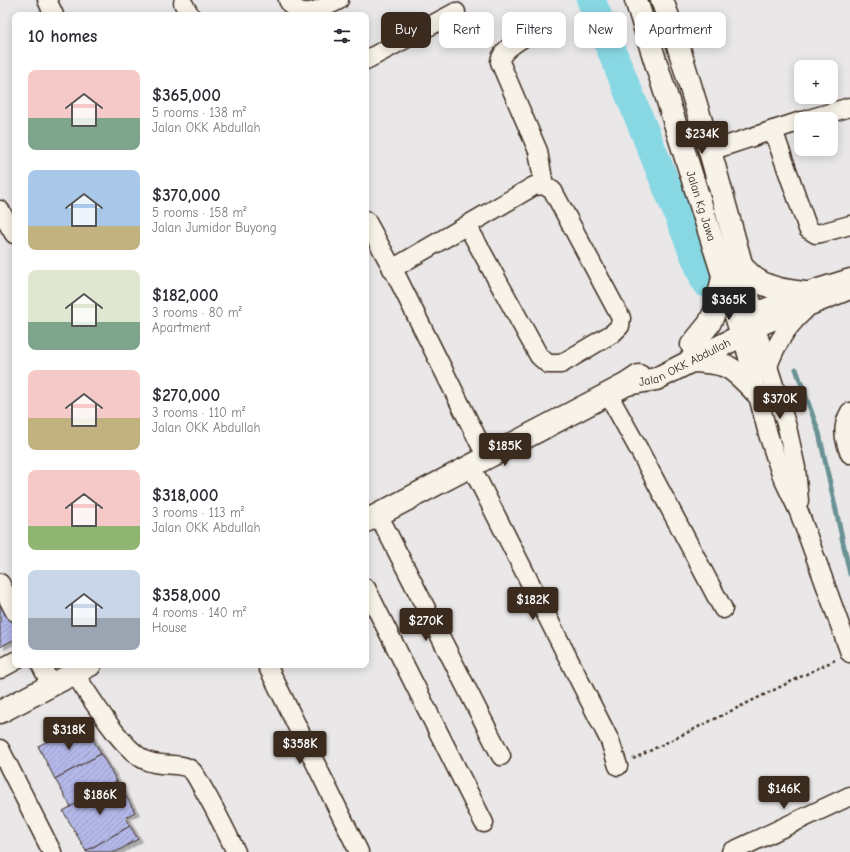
<!DOCTYPE html>
<meta charset="utf-8">
<style>
body{margin:0;font-family:"Comic Neue",sans-serif;background:#f7f7f7;color:#2b2b33;height:100vh;display:flex;flex-direction:column;font-size:15px;white-space:nowrap}
*{box-sizing:border-box;margin:0}
p{font-size:13px;color:#7c7c81}
.icon{flex:none;width:22px;height:22px;fill:none;stroke:currentColor;stroke-width:2;stroke-linecap:round;stroke-linejoin:round}
.map{position:relative;flex:1;overflow:hidden}
.details{position:absolute;left:12px;top:12px;width:357px;height:656px;display:flex;flex-direction:column;background:#fff;border-radius:8px;box-shadow:0 2px 10px #0003}
.details>*{flex:none}
.top-card{position:absolute;left:381px;top:12px;width:380px;height:36px;display:flex;gap:8px}
.tools{position:absolute;left:794px;top:60px;display:grid;gap:8px}
.tools a{display:grid;place-items:center;width:44px;height:44px;border-radius:8px;background:#fff;box-shadow:0 2px 10px #0003;font-size:20px}
.price{position:absolute;translate:-50% -34px;padding:0 9px;border-radius:4px;background:#3b2a1e;color:#fff;font-size:13px;line-height:26px;filter:drop-shadow(0 1px 2px #0008)}
.price::after{content:'';position:absolute;left:50%;top:24px;width:12px;height:9px;margin-left:-6px;background:inherit;clip-path:polygon(0 0,100% 0,50% 100%)}
.price.active{background:#222;color:#fff}
ul{padding:0;list-style:none}
li{display:flex;align-items:center;gap:12px;height:100px;padding:0 16px}
li span{display:grid;place-items:center;flex:none;width:112px;height:80px;border-radius:8px;color:#555}
li>.icon{margin-inline-start:auto}
span .icon{width:48px;height:48px;fill:#fffc;stroke-width:1}
li b{font-size:17px}
h2{display:flex;justify-content:space-between;align-items:center;height:48px;padding:0 16px;font-size:17px}
.chip{padding:0 14px;border-radius:8px;background:#fff;box-shadow:0 2px 10px #0003;font-size:14px;line-height:36px}
.chip.active{background:#3b2a1e;color:#fff}
.map>svg:first-child{display:block}
</style>
<div class="map">
<svg width="850" height="852" viewBox="0 0 850 852">
<defs>
<pattern id="building-hatch" width="6" height="6" patternUnits="userSpaceOnUse"><rect width="6" height="6" fill="#b3b8e9"/><path d="M-1 1l2-2M0 6l6-6M5 7l2-2" fill="none" stroke="#9b9ec7"/></pattern>
<filter id="shadow"><feDropShadow dx="4.5" dy="2.5" stdDeviation="0" flood-color="#0004"/></filter>
</defs>
<rect width="100%" height="100%" fill="#e9e7e8"/>
<filter id="ink" filterUnits="userSpaceOnUse"><feTurbulence type="fractalNoise" baseFrequency=".025" numOctaves="2"/><feDisplacementMap in="SourceGraphic" scale="8" xChannelSelector="R" yChannelSelector="G"/><feConvolveMatrix kernelMatrix="1 2 1 2 8 2 1 2 1" color-interpolation-filters="sRGB"/></filter>
<g filter="url(#ink)">
<g fill="none" stroke-linecap="round" stroke-linejoin="round">
<path stroke="#699295" stroke-width="5" d="M796,369L819,433L850,574"/>
<path stroke="#88d8e4" stroke-width="29" d="M591,0L706,283"/>
</g>
<g fill="url(#building-hatch)" stroke="#3b2a1e" filter="url(#shadow)">
<path d="M0,595L15,624V639L0,647Z"/>
<path d="M84,723L101,754L55,779L38,746Z"/>
<path d="M101,754L117,781L71,807L55,779Z"/>
<path d="M117,781L135,812L126,817L130,826L86,851L63,811Z"/>
<path d="M130,826L138,839L116,852H86V851Z"/>
</g>
<g fill="none" stroke-linecap="round" stroke-linejoin="round">
<defs>
<g id="minor">
<path d="M47,0L54,15"/>
<path d="M288,0C300,23 322,8 339,0"/>
<path d="M183,3L190,15"/>
<path d="M526,36C517,42 501,50 500,62L538,151L544,185"/>
<path d="M366,60L456,12"/>
<path d="M809,119L850,107"/>
<path d="M773,130L808,229L816,234L821,233L850,225"/>
<path d="M710,151L801,121"/>
<path d="M0,210L14,234"/>
<path d="M366,220L397,277L487,458"/>
<path d="M392,269L534,186L544,185L553,191L621,318L620,326L613,333L561,364H548L539,356L467,225"/>
<path d="M752,313L818,288L850,278"/>
<path d="M742,335L768,434L781,474L799,512L850,653"/>
<path d="M768,366C777,342 786,328 805,310"/>
<path d="M608,394L638,448L723,609"/>
<path d="M850,412C841,428 844,439 850,454"/>
<path d="M471,466L610,741L618,766"/>
<path d="M799,501L796,468L787,427L756,328L850,290"/>
<path d="M378,514L501,756"/>
<path d="M0,583L15,612"/>
<path d="M366,588L484,823"/>
<path d="M41,665L51,685"/>
<path d="M267,665L359,852"/>
<path d="M0,669L15,661"/>
<path d="M74,673C91,697 122,751 147,761C160,767 182,762 191,770C195,773 198,780 201,785C214,807 225,829 236,852"/>
<path d="M0,749L52,852"/>
<path d="M731,852L850,796"/>
</g>
<g id="major">
<path id="s1" d="M636,0L742,335"/>
<path d="M742,267C747,271 751,276 757,280C770,289 789,291 805,293"/>
<path d="M692,345L709,324L716,309L723,277"/>
<path d="M690,361C728,362 731,366 757,393"/>
<path id="s2" d="M627,384L656,379L756,328L752,313L742,267L710,151L678,45L662,0"/>
<path d="M366,521L627,384L639,376"/>
<path d="M0,712L90,665"/>
</g>
</defs>
<use href="#minor" stroke="#3b2a1e" stroke-width="21"/>
<use href="#major" stroke="#3b2a1e" stroke-width="25"/>
<path stroke="#3b2a1e" stroke-width="2.5" stroke-dasharray="3 3" stroke-linecap="butt" d="M633,759L835,660"/>
<use href="#minor" stroke="#f7f3e8" stroke-width="18"/>
<use href="#major" stroke="#f7f3e8" stroke-width="22"/>
</g>
</g>
<g text-anchor="middle" dominant-baseline="central" stroke-width="3.5" stroke-linejoin="round" paint-order="stroke">
<g font-size="12" fill="#3b2a1e" stroke="#f7f3e8">
<text stroke="none"><textPath href="#s1" startOffset="216">Jalan Kg Jawa</textPath></text>
<text stroke="none"><textPath href="#s2" startOffset="62">Jalan OKK Abdullah</textPath></text>
</g>
</g>
</svg>
<div class="tools">
<a>+</a>
<a>−</a>
</div>
<b class="price" style="left:702px;top:155px">$234K</b>
<b class="price active" style="left:729px;top:321px">$365K</b>
<b class="price" style="left:780px;top:420px">$370K</b>
<b class="price" style="left:505px;top:467px">$185K</b>
<b class="price" style="left:533px;top:621px">$182K</b>
<b class="price" style="left:426px;top:642px">$270K</b>
<b class="price" style="left:69px;top:751px">$318K</b>
<b class="price" style="left:300px;top:765px">$358K</b>
<b class="price" style="left:784px;top:810px">$146K</b>
<b class="price" style="left:100px;top:816px">$186K</b>
<div class="top-card">
<a class="chip active">Buy</a>
<a class="chip">Rent</a>
<a class="chip">Filters</a>
<a class="chip">New</a>
<a class="chip">Apartment</a>
</div>
<section class="details">
<h2>10 homes<svg class="icon" aria-label="filters" viewBox="0 0 24 24"><path d="M4 7h16M4 17h16"/><circle cx="9" cy="7" r="2"/><circle cx="15" cy="17" r="2"/></svg></h2>
<ul>
<li><span style="background:linear-gradient(#f6c9c9 60%,#7fa58c 0)"><svg class="icon" aria-label="home" viewBox="0 0 24 24"><path d="M3 11l9-7 9 7M6 9v11h12V9"/></svg></span><div><b>$365,000</b><p>5 rooms · 138 m²</p><p>Jalan OKK Abdullah</p></div></li>
<li><span style="background:linear-gradient(#a9c7e8 70%,#c2b280 0)"><svg class="icon" aria-label="home" viewBox="0 0 24 24"><path d="M3 11l9-7 9 7M6 9v11h12V9"/></svg></span><div><b>$370,000</b><p>5 rooms · 158 m²</p><p>Jalan Jumidor Buyong</p></div></li>
<li><span style="background:linear-gradient(#dfe7d0 65%,#7fa58c 0)"><svg class="icon" aria-label="home" viewBox="0 0 24 24"><path d="M3 11l9-7 9 7M6 9v11h12V9"/></svg></span><div><b>$182,000</b><p>3 rooms · 80 m²</p><p>Apartment</p></div></li>
<li><span style="background:linear-gradient(#f6c9c9 60%,#c2b280 0)"><svg class="icon" aria-label="home" viewBox="0 0 24 24"><path d="M3 11l9-7 9 7M6 9v11h12V9"/></svg></span><div><b>$270,000</b><p>3 rooms · 110 m²</p><p>Jalan OKK Abdullah</p></div></li>
<li><span style="background:linear-gradient(#f6c9c9 70%,#8fb573 0)"><svg class="icon" aria-label="home" viewBox="0 0 24 24"><path d="M3 11l9-7 9 7M6 9v11h12V9"/></svg></span><div><b>$318,000</b><p>3 rooms · 113 m²</p><p>Jalan OKK Abdullah</p></div></li>
<li><span style="background:linear-gradient(#c9d6e8 60%,#9aa5b1 0)"><svg class="icon" aria-label="home" viewBox="0 0 24 24"><path d="M3 11l9-7 9 7M6 9v11h12V9"/></svg></span><div><b>$358,000</b><p>4 rooms · 140 m²</p><p>House</p></div></li>
</ul>
</section>
</div>
